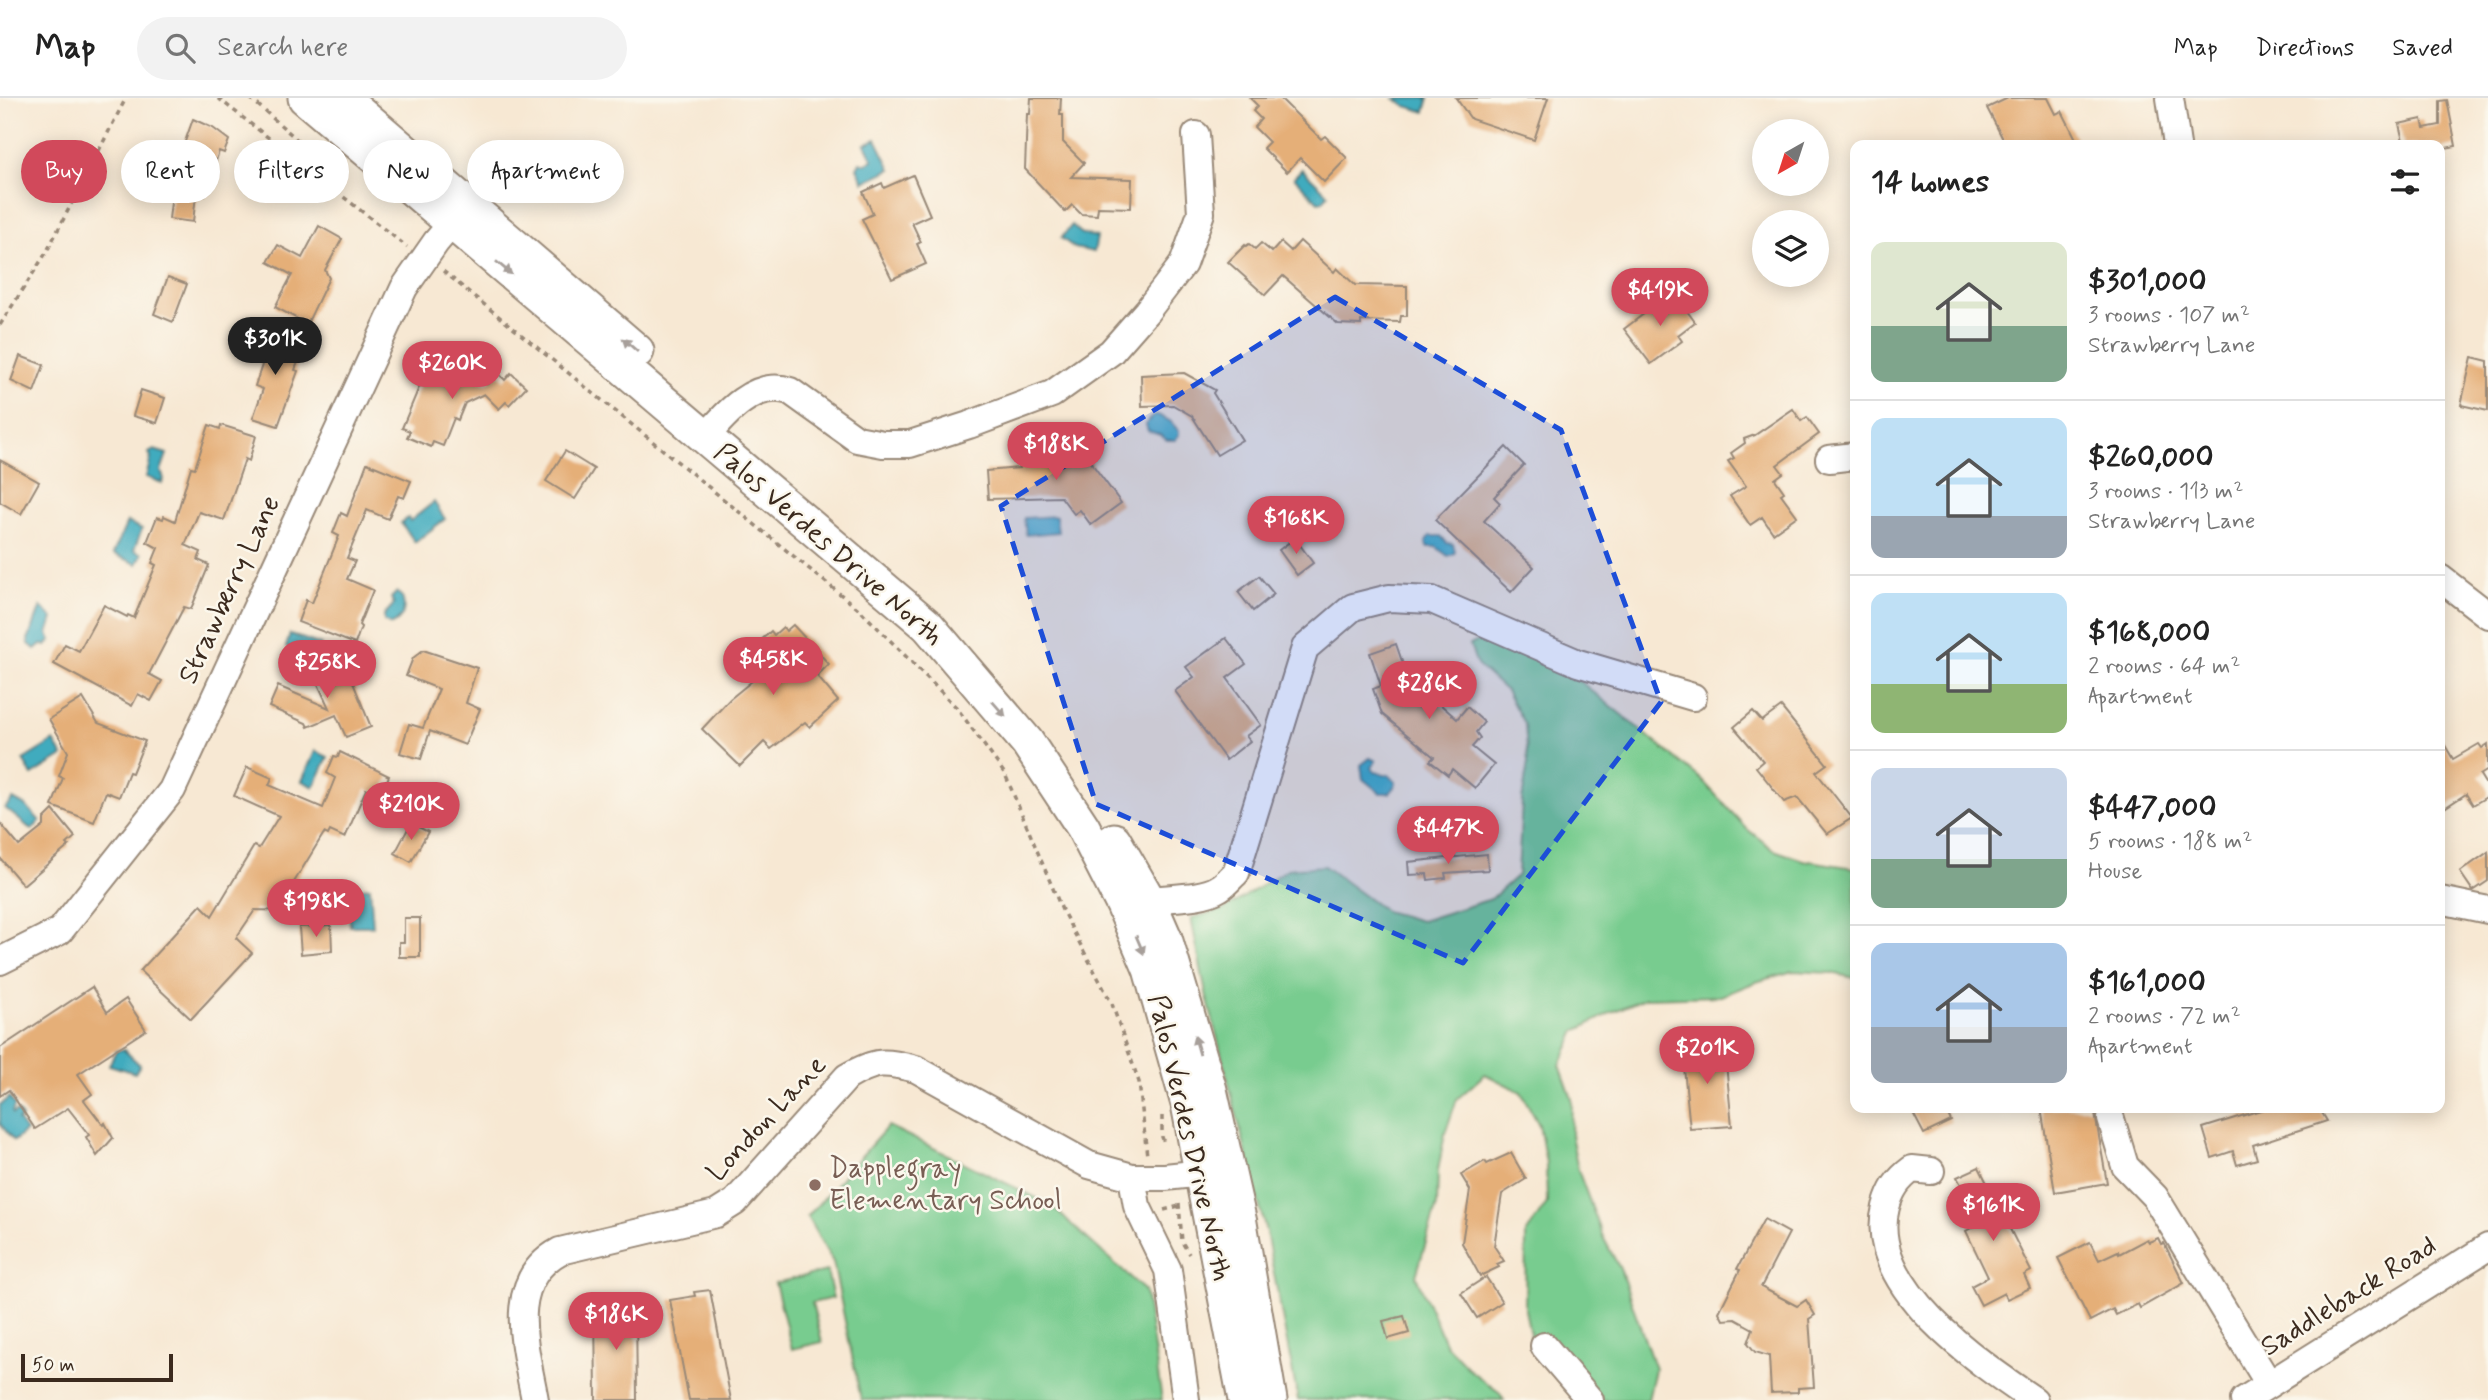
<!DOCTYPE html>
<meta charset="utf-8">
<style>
body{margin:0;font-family:Mynerve,sans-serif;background:#f2f2f2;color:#222;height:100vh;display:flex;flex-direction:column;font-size:26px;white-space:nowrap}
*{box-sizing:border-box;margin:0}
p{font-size:23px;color:#767676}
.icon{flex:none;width:38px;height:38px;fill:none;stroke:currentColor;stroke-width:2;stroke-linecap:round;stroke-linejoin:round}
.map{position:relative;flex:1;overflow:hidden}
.details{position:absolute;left:1850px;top:42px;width:595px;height:973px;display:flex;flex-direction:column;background:#fff;border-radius:14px;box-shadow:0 4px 18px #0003}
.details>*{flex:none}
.top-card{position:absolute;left:21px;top:42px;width:665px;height:63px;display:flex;gap:14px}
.needle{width:46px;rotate:219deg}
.tools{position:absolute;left:1752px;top:21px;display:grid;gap:14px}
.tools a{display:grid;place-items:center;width:77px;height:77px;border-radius:50%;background:#fff;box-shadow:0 4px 18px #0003;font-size:35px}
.scale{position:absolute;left:21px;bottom:18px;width:152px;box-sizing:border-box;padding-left:7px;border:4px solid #3b2a1e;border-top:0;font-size:19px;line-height:24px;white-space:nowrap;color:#3b2a1e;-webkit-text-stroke:5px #fbf7ec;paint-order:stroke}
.price{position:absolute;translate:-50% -60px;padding:0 16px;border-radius:24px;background:#d1495b;color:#fff;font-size:23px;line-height:46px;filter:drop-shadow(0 2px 4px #0008)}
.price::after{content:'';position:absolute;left:50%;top:42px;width:21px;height:16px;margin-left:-10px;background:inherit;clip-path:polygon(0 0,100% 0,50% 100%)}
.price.active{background:#222;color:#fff}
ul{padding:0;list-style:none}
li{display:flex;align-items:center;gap:21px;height:175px;padding:0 21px}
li+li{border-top:2px solid #e0e0e0}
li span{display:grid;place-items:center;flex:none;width:196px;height:140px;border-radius:14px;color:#555}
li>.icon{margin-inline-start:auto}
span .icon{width:84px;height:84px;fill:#fffc;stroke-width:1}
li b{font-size:30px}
h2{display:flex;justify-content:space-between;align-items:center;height:84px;padding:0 21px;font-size:30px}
.pill{padding:0 24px;border-radius:32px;background:#fff;box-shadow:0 4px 18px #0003;font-size:24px;line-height:63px}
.pill.active{background:#d1495b;color:#fff}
header{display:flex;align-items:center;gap:42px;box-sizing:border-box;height:98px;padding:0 35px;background:#fff;border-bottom:2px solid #e0e0e0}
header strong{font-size:33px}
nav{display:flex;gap:38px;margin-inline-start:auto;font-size:24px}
.search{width:490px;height:63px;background:#f2f2f2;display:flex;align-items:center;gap:18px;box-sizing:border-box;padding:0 24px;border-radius:38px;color:#767676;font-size:26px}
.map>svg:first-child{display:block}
</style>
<header>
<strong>Map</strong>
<div class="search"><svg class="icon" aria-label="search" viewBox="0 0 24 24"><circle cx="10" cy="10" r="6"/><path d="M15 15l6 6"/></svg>Search here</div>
<nav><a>Map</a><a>Directions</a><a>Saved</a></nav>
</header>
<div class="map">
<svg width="2488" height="1302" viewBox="0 0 2488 1302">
<rect width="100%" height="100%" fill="#fbf7ec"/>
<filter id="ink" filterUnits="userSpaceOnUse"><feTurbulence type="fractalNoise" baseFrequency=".0143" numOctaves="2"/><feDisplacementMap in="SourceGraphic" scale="14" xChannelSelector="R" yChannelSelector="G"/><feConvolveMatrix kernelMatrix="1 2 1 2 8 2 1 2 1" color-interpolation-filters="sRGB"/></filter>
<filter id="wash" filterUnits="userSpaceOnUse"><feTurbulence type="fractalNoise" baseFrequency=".00686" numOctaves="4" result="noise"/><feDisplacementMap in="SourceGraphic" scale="28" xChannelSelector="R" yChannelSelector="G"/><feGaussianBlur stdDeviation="1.57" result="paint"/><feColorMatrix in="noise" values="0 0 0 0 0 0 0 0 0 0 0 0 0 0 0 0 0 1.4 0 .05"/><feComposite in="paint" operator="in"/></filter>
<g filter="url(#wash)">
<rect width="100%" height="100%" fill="#f7e8d3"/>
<g fill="#78cc8f" stroke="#5a7b56" stroke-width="2">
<path d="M1490,537L1581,584L1701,681L1747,731L1774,752L1803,762L1855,770V880L1831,875L1793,873L1756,884L1721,898L1645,900L1610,915L1576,933L1560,967L1572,1001L1571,1037L1578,1072L1603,1139L1620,1171L1655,1271L1648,1302H1577L1533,1250L1525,1212L1526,1136L1547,1105L1546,1065L1539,1027L1521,994L1485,976L1457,1001L1445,1035L1438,1072L1437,1107L1416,1178L1446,1247L1471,1273L1500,1295L1504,1302H1298L1266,1134L1205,891L1191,820L1225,811L1288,771L1324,768L1385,813L1421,823L1491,801L1518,777L1522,702L1528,665L1525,627L1506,593L1477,567L1470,547Z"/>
<path d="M888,1028L1049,1106L1145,1193L1162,1302H861L833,1164L807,1119Z"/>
<path d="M827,1173L833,1200L812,1205L822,1244L792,1251L775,1185Z"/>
</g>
<g fill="#3fabbe" stroke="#3d6a6e" stroke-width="2">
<path d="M1429,0L1425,14L1406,8L1395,1Z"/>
<path d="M876,41L891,71L864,84L857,70L860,64L866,66L873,62L865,46Z"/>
<path d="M1302,71L1328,96L1323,103L1318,104L1294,79Z"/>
<path d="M1072,127L1082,136L1097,139L1094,154L1075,150L1061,140Z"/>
<path d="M1158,317L1170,323L1179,333V337L1175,342H1167L1160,337L1148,333L1146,327C1148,321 1151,318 1158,317Z"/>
<path d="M154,352L167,356L161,373L164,381L162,385L146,379L151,360L149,355Z"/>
<path d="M434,404L445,421L415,444L401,425L408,420L410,423Z"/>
<path d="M1056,418L1058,434L1026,437L1024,420Z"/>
<path d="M127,424L142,431L134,452L142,456L137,466L113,456Z"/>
<path d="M1430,438H1441L1447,445L1453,446L1455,453L1454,456L1448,458L1436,449H1427L1426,444Z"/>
<path d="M397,494L402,499C406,511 403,521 391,527L384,523V517L394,506L391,500Z"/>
<path d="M41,509L53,520L48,536L51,542L46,548L41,546L35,551L29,546L28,541C34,530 35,521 41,509Z"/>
<path d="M290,536L321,547L316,560L286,549Z"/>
<path d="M54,643L63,658L32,677L23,662Z"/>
<path d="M315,653L328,659L314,689L302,683Z"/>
<path d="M1370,660L1376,663L1372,670L1375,674L1389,677L1396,684L1395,689L1390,695H1380L1363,681L1361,667Z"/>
<path d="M13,701L26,708L40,723L32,732L5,710Z"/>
<path d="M370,789L373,828H350L348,792Z"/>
<path d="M123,951L140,967L135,975L109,967L116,953Z"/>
<path d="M9,999L15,1007L12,1014L13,1016L17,1013L22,1019L18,1022L26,1033L14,1043L0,1026V1007Z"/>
</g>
<g id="blocks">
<g fill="#e5af78">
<path d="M1031,0H1061L1060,17H1063V44L1084,65L1071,79L1132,81L1131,110L1098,109L1097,117L1081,116L1072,107L1065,114L1025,71L1027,16H1030Z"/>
<path d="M1250,0H1280L1321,41L1325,38L1347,60L1324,84L1300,60L1287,74L1263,50L1269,44L1254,29L1261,21L1253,13L1258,8Z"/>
<path d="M1456,0H1548L1534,42L1471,21Z"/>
<path d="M2008,0H2048L2056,16L2062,13L2079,47H2006L1987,10Z"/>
<path d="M2447,2L2456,48L2440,51V47H2404L2399,26L2422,21L2424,30L2440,27V3Z"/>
<path d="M193,21L213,30L229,42L224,55L219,53L205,98L196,97L193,124L169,121L175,72Z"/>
<path d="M39,56L52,64L39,85L25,77Z"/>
<path d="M913,77L930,117L912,125L921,144L917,146L926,166L892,181L862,121L873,116L863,94L882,85L884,90Z"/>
<path d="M319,128L342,141L325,172L329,180L307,226L275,209L292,177L268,164L278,147L302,160Z"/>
<path d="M1300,143L1334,174L1337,170L1355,187L1407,188V218H1401L1400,224L1361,223V227L1338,226L1283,178L1265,197L1228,164L1245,147L1246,148L1249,146L1255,151L1261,145L1272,154L1281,144L1291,153Z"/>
<path d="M168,179L187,186L173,224L154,216Z"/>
<path d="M1673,194L1695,224L1678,237L1682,243L1651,266L1624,231Z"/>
<path d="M279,230L299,261L295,272L298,273L278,328L253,320L263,291L255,288L262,267L251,252Z"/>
<path d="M20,258L44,267L34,294L11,283Z"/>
<path d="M2472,259L2488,263V313L2461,307Z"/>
<path d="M430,263L487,286L498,275L505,282L511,275L526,289L509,307L506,304L499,311L484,296L465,305L458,322L454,320L443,348L433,344L431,349L407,339L410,333L402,330Z"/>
<path d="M1184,275L1215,292L1213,295L1242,342L1217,357L1192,318L1173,307L1142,308L1141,277Z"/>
<path d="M141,292L165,300L157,325L133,318Z"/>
<path d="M1793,311L1801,323L1807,319L1819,336L1777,367L1783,375L1775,381L1784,394L1781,396L1797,418L1773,435L1762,419L1750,427L1730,398L1746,388L1728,363L1734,360L1731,355L1745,345L1744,341L1755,337Z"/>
<path d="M209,327L220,331L221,327L256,338L249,363L245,361L224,422L199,414L185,447L201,454L198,462L209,467L191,511L184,509L149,576L162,583L151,603L138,596L132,608L54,566L65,546L79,553L104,507L127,519L128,517L134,520L156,467L152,465L158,450L147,444L157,419L163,421L164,418L175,423L191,369L195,370Z"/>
<path d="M1506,349L1524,367L1494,399L1500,405L1484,423L1534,469L1511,494L1435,422Z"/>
<path d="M1081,351L1121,405L1091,427L1080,412L1074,416L1061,399L988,401L986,373L1019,370L1018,357Z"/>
<path d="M565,353L594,371L575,401L546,383Z"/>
<path d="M0,362L39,384L21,416L0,404Z"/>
<path d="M367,365L411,383L404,400L398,398L388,421L367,412L347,460L355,463L347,481L373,492L359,527L361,529L355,546L298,524L306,502L312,505L339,438L333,435L341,415L347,418Z"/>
<path d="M1295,440L1313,465L1297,477L1279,452Z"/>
<path d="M1259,478L1274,496L1253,513L1238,494Z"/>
<path d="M793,527L829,566L817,578L838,603L810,629L805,624L771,651L764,644L740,668L702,631L730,601L762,575L745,557L771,533L774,537L783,529L786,533Z"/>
<path d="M1226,540L1246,566L1227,580L1261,627L1246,638L1250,643L1226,662L1175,593L1194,579L1186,569Z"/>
<path d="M1396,546L1416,604L1425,593L1457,621L1467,609L1484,624L1476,634L1480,640L1472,649L1494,667L1475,690L1452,671L1448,677L1430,663L1434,659L1382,616L1373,591L1381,588L1370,555Z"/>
<path d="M423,552L477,570L466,605L480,611L465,647L430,633L421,661L400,655L409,626L423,630L439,591L406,578L413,560Z"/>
<path d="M341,555L371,629L346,639L336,617L308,629L306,625L269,609L278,588L329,610L313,575L323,571L320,564Z"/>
<path d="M83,600L98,625L145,643L132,675L129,674L119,699L106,694L94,724L52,708L63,680L59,678L68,654L49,621Z"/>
<path d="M1781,609L1827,666L1816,674L1852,720L1827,736L1797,699L1784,704L1756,669L1763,663L1734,629L1753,613L1762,623Z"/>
<path d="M2440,639L2453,661L2479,646L2482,650L2488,646V672L2480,677L2488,690V698L2473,707L2466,696L2440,713Z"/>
<path d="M340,654L389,678L381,697L366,691L345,740L330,733L328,737L324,735L291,789L290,813L255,812L236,840L252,855L191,921L140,873L201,807L212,818L254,748L259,750L279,718L234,698L247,669L272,680L269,687L323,710L335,680L327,675L334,658L338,659Z"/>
<path d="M53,712L75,739L67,746L69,748L23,787L0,760V725L19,748L44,728V721Z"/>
<path d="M411,725L428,734L411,764L395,755Z"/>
<path d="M2488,754V783L2473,793L2460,774Z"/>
<path d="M1487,756L1488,772L1445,775L1446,780L1428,782L1427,776L1409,777L1408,764Z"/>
<path d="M404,820H420V859H399V844H404Z"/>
<path d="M331,827L332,853L301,856L299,829Z"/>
<path d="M92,889L107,914L126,901L146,932L78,976L92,996L84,1002L103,1027L105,1025L113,1040L97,1058L86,1039L89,1037L68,1010L35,1031L9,992L0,998V950Z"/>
<path d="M1724,945L1732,1028L1690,1031L1682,949Z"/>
<path d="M1923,1010H1945L1951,1023L1924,1036L1913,1015Z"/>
<path d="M2041,1010H2094L2107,1085L2055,1094Z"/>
<path d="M2267,1010H2319L2327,1023L2253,1047L2257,1061L2237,1067L2233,1053L2212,1060L2203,1030Z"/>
<path d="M1511,1055L1526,1081L1502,1096L1494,1148L1504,1163L1497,1166L1499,1169L1480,1178L1462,1145L1470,1092L1461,1077L1485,1063L1487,1066Z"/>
<path d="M1979,1069L2031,1173L2024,1177L2030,1190L2007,1201L2004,1195L1981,1207L1971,1188L1988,1179L1966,1133L1975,1128L1971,1120L1977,1117L1957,1079Z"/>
<path d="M1764,1121L1789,1135L1761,1189L1797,1208L1806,1202L1815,1217L1809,1221L1814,1289L1798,1290V1294L1771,1295L1769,1258L1755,1254L1748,1245L1753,1231L1735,1221L1723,1222L1719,1214L1740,1172L1737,1171Z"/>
<path d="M2158,1140L2161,1146L2164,1145L2184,1185L2140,1210L2138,1206L2116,1217L2113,1211L2090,1223L2058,1160L2090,1144L2099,1162L2118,1153L2119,1156L2147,1141L2149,1144Z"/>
<path d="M1486,1179L1502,1204L1477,1220L1461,1195Z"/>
<path d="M710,1192L731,1302H689L670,1202L695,1198L694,1194Z"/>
<path d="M595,1205H636L637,1302H596Z"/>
<path d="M1404,1218L1409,1235L1388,1241L1383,1223Z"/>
</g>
</g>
</g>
<g filter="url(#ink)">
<use href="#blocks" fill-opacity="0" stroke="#998978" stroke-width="2"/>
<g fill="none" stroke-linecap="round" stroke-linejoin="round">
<defs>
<g id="minor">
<path d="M2170,0L2177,47"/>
<path d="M705,340C725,316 755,281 790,293L857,341L883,346H910L969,327L1052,296L1111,254L1147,213L1183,166L1201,115L1196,37"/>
<path d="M1829,361L1855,358"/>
<path d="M2440,480L2488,517"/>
<path d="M2440,802L2488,812"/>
<path d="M1132,805C1156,798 1199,803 1219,790C1225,787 1230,780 1236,775L1305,550L1353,509L1389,500L1432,502L1578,565L1693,599"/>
<path d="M0,863L60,833L172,692L404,190L436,144L465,110"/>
<path d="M2111,1021L2125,1068L2155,1099L2269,1286"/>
<path d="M1931,1073L1912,1071C1897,1082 1891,1092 1886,1109C1865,1188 1979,1265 2034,1302"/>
<path d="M1132,1079L1137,1108L1168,1172L1186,1302"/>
<path d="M1544,1248L1590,1302"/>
<path d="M535,1302C526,1251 503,1184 560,1153L716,1116L735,1104L847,979C876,962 884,963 916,971L1089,1067L1132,1079H1165L1203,1075"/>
<path d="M2244,1302L2488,1149"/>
</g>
<g id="major">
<path d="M305,0L928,528L1027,644L1083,729L1123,807L1150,871L1188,1006L1245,1302"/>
<path d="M343,0L637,253"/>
<path d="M1114,742L1148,801L1165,840L1210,992L1240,1125L1270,1302"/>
</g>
</defs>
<use href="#minor" stroke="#998978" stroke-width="30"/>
<use href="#major" stroke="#998978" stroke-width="37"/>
<g stroke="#998978" stroke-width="3.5" stroke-dasharray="5 5" stroke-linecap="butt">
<path d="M218,0L407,149"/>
<path d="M250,0L301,45L344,70"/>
<path d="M443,173L861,513L957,610L1005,676L1062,812L1112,906L1139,984L1147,1058"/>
<path d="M0,227L46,155L126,0"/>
<path d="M1162,1018V1039L1165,1047"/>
<path d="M1179,1106L1182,1144L1189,1156"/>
<path d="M1164,1112L1179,1108"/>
</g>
<use href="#minor" stroke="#fff" stroke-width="26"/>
<use href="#major" stroke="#fff" stroke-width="33"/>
</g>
<defs><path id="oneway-solid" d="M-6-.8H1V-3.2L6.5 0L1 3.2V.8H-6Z" transform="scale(1.75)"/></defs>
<g fill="#a79f9a">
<use href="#oneway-solid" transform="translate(504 170) rotate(40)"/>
<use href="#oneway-solid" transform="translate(630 247) rotate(-139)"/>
<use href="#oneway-solid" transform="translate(999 611) rotate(49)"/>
<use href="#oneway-solid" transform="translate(1140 847) rotate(67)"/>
<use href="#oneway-solid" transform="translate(1197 947) rotate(-106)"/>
</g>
</g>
<path fill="#1d4ed8" fill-opacity="0.2" stroke="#1d4ed8" stroke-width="5" stroke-dasharray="14 9" stroke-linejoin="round" d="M1335,199L1561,332L1661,604L1463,865L1096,706L1001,408Z"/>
<circle fill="#8d6e63" stroke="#fbf7ec" stroke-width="2.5" cx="815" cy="1087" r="7"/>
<g text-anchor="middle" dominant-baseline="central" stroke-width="5" stroke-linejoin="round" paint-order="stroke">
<g font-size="28" fill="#3b2a1e" stroke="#fbf7ec">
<text transform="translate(828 447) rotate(41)">Palos Verdes Drive North</text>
<text transform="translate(230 492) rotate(-65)">Strawberry Lane</text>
<text transform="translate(767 1021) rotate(-47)">London Lane</text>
<text transform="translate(1189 1040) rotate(77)">Palos Verdes Drive North</text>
<text transform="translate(2349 1199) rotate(-32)">Saddleback Road</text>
</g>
<g font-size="28" fill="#785e54" stroke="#fbf7ec" text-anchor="start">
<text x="829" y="1071">Dapplegray<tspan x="829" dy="32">Elementary School</tspan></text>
</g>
</g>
</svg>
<div class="tools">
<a><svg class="needle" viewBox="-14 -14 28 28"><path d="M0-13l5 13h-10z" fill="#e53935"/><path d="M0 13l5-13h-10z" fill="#767676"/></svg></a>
<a><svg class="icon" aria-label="layers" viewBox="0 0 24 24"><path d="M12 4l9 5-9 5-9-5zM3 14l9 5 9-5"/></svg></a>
</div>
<div class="scale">50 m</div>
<b class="price" style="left:1660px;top:230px">$419K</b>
<b class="price active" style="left:275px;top:279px">$301K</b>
<b class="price" style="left:452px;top:303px">$260K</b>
<b class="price" style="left:1056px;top:384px">$188K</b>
<b class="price" style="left:1296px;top:458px">$168K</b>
<b class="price" style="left:773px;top:599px">$458K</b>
<b class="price" style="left:327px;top:602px">$258K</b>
<b class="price" style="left:1429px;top:623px">$286K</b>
<b class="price" style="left:411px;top:744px">$210K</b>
<b class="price" style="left:1448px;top:768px">$447K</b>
<b class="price" style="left:316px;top:841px">$198K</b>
<b class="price" style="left:1707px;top:988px">$201K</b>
<b class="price" style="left:1993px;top:1145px">$161K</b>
<b class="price" style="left:616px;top:1254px">$186K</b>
<div class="top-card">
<a class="pill active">Buy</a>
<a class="pill">Rent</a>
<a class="pill">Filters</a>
<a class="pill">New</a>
<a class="pill">Apartment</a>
</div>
<section class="details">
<h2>14 homes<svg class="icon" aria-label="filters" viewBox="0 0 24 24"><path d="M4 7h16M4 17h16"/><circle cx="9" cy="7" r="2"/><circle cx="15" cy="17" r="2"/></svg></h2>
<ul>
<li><span style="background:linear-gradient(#dfe7d0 60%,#7fa58c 0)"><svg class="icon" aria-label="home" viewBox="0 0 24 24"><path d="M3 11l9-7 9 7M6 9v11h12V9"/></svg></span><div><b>$301,000</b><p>3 rooms · 107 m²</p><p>Strawberry Lane</p></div></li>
<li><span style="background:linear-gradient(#bfe0f5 70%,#9aa5b1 0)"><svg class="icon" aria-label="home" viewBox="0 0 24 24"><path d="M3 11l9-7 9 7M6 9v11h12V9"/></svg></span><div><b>$260,000</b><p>3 rooms · 113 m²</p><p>Strawberry Lane</p></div></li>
<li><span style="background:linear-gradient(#bfe0f5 65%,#8fb573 0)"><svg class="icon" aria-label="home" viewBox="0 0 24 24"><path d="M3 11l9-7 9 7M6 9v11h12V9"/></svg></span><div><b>$168,000</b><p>2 rooms · 64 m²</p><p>Apartment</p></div></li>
<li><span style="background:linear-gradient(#c9d6e8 65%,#7fa58c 0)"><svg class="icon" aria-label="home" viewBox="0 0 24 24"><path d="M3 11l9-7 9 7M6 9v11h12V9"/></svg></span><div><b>$447,000</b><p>5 rooms · 188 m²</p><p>House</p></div></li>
<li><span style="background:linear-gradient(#a9c7e8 60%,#9aa5b1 0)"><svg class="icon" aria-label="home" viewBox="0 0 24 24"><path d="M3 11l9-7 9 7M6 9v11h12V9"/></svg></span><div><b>$161,000</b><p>2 rooms · 72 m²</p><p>Apartment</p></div></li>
</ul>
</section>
</div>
